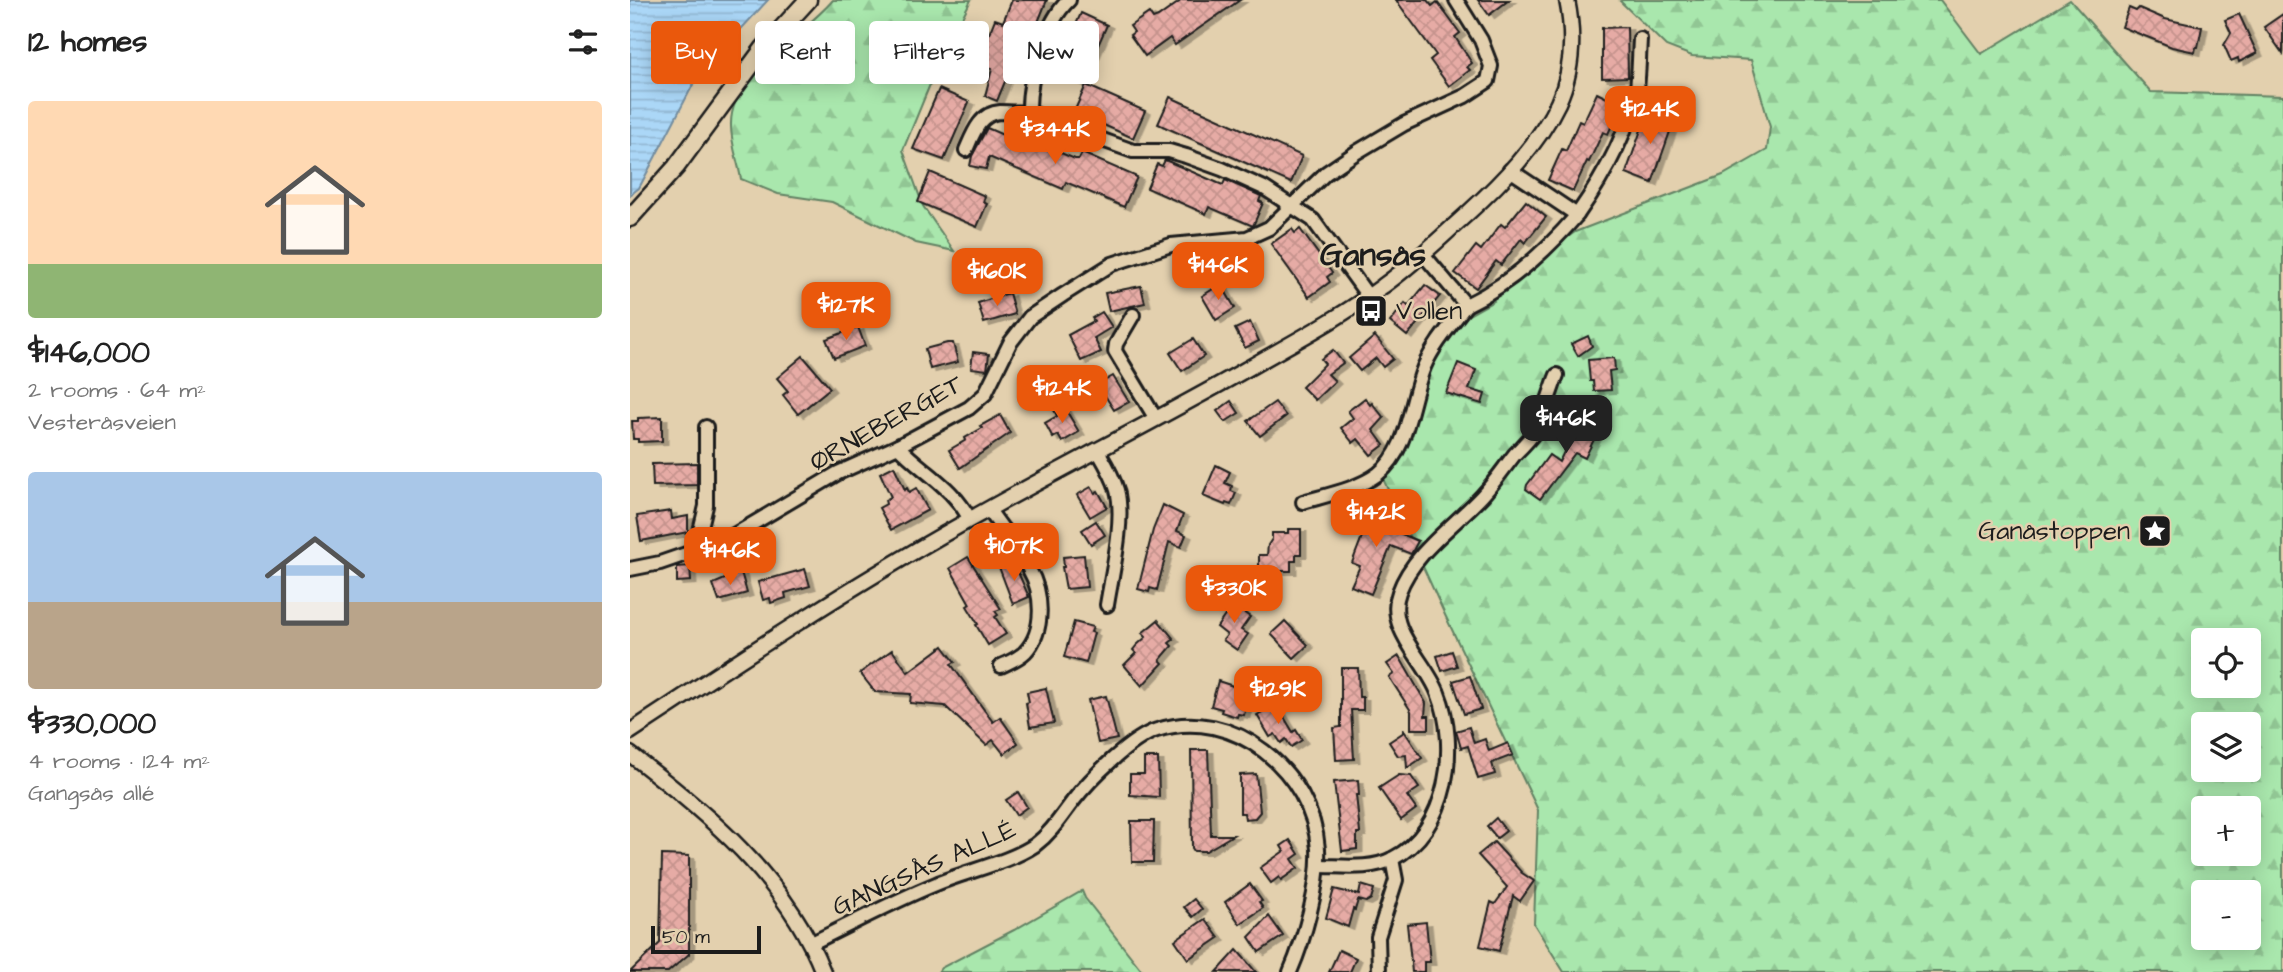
<!DOCTYPE html>
<meta charset="utf-8">
<style>
body{margin:0;font-family:"Architects Daughter",sans-serif;background:#f2f2f2;color:#222;height:100vh;display:flex;flex-direction:column;font-size:26px;white-space:nowrap}
*{box-sizing:border-box;margin:0}
p{font-size:23px;color:#767676}
.icon{flex:none;width:38px;height:38px;fill:none;stroke:currentColor;stroke-width:2;stroke-linecap:round;stroke-linejoin:round}
.map{position:relative;flex:1;overflow:hidden}
.side{display:flex;flex-direction:column;background:#fff;width:630px}
.side>*{flex:none}
.banner{position:absolute;left:21px;top:21px;width:665px;height:63px;display:flex;gap:14px}
.tools{position:absolute;left:1561px;top:628px;display:grid;gap:14px}
.tools a{display:grid;place-items:center;width:70px;height:70px;border-radius:7px;background:#fff;box-shadow:0 4px 18px #0003;font-size:35px}
.scale{position:absolute;left:21px;bottom:18px;width:110px;box-sizing:border-box;padding-left:7px;border:4px solid #1c1c1c;border-top:0;font-size:19px;line-height:24px;white-space:nowrap;color:#1c1c1c;-webkit-text-stroke:5px #e3d0ae;paint-order:stroke}
.price{position:absolute;translate:-50% -60px;padding:0 16px;border-radius:14px;background:#ea580c;color:#fff;font-size:23px;line-height:46px;filter:drop-shadow(0 2px 4px #0008)}
.price::after{content:'';position:absolute;left:50%;top:42px;width:21px;height:16px;margin-left:-10px;background:inherit;clip-path:polygon(0 0,100% 0,50% 100%)}
.price.active{background:#222;color:#fff}
ul{padding:0;list-style:none}
li{display:grid;align-content:center;gap:14px;height:371px;padding:0 28px}
li span{display:grid;place-items:center;height:217px;border-radius:7px;color:#555}
li>.icon{margin-inline-start:auto}
span .icon{width:126px;height:126px;fill:#fffc;stroke-width:1}
li b{font-size:30px}
h2{display:flex;justify-content:space-between;align-items:center;height:84px;padding:0 28px;font-size:30px}
.pill{padding:0 24px;border-radius:7px;background:#fff;box-shadow:0 4px 18px #0003;font-size:24px;line-height:63px}
.pill.active{background:#ea580c;color:#fff}
main{display:flex;flex:1;min-height:0}
.map>svg:first-child{display:block}
</style>
<main>
<section class="side">
<h2>12 homes<svg class="icon" aria-label="filters" viewBox="0 0 24 24"><path d="M4 7h16M4 17h16"/><circle cx="9" cy="7" r="2"/><circle cx="15" cy="17" r="2"/></svg></h2>
<ul>
<li><span style="background:linear-gradient(#ffd9b3 75%,#8fb573 0)"><svg class="icon" aria-label="home" viewBox="0 0 24 24"><path d="M3 11l9-7 9 7M6 9v11h12V9"/></svg></span><div><b>$146,000</b><p>2 rooms · 64 m²</p><p>Vesteråsveien</p></div></li>
<li><span style="background:linear-gradient(#a9c7e8 60%,#b9a48a 0)"><svg class="icon" aria-label="home" viewBox="0 0 24 24"><path d="M3 11l9-7 9 7M6 9v11h12V9"/></svg></span><div><b>$330,000</b><p>4 rooms · 124 m²</p><p>Gangsås allé</p></div></li>
</ul>
</section>
<div class="map">
<svg width="1653" height="972" viewBox="0 0 1653 972">
<defs>
<pattern id="forest-firs" width="22" height="20" patternUnits="userSpaceOnUse" patternTransform="scale(1.75)"><rect width="22" height="20" fill="#a9e7ad"/><path d="M5 1l3.5 6h-7zM16 11l3.5 6h-7z" fill="#91c694"/></pattern>
<pattern id="water-rules" width="6" height="5" patternUnits="userSpaceOnUse" patternTransform="scale(1.75)"><rect width="6" height="5" fill="#abd7f7"/><path d="M0 2.5h6" fill="none" stroke="#93b8d3"/></pattern>
<pattern id="building-cross-hatch" width="8" height="8" patternUnits="userSpaceOnUse" patternTransform="scale(1.75)"><rect width="8" height="8" fill="#e6aba5"/><path d="M0 0l8 8M0 8l8-8" fill="none" stroke="#c5938d"/></pattern>
<filter id="shadow"><feDropShadow dx="5.5" dy="3" stdDeviation="0" flood-color="#0004"/></filter>
</defs>
<rect width="100%" height="100%" fill="#e3d0ae"/>
<filter id="ink" filterUnits="userSpaceOnUse"><feTurbulence type="fractalNoise" baseFrequency=".0143" numOctaves="2"/><feDisplacementMap in="SourceGraphic" scale="14" xChannelSelector="R" yChannelSelector="G"/><feConvolveMatrix kernelMatrix="1 2 1 2 8 2 1 2 1" color-interpolation-filters="sRGB"/></filter>
<g filter="url(#ink)">
<g fill="url(#forest-firs)" stroke="#628264" stroke-width="2" fill-rule="evenodd">
<path d="M203,0H341L308,65L273,150L293,206L324,251L286,243L202,202L148,194L111,179C108,162 101,143 101,126C99,74 173,36 203,0Z"/>
<path d="M992,0H1310L1351,54L1440,0L1521,92L1653,96V972H934L904,924L908,810L815,615L754,481L803,335L864,301L859,293L945,232L1093,175L1137,150L1140,127L1121,60L1062,56L1036,46L990,1ZM1573,640H1619V686H1573ZM1573,724H1619V770H1573ZM1573,808H1619V854H1573ZM1573,892H1619V938H1573Z"/>
<path d="M452,891L455,898L513,972H308L311,968L384,930Z"/>
</g>
<path fill="url(#water-rules)" stroke="#728c9f" stroke-width="2" d="M0,0H138L99,42L93,66L67,77L9,188L0,195Z"/>
<g fill="url(#building-cross-hatch)" stroke="#1c1c1c" stroke-width="2" filter="url(#shadow)">
<path d="M382,0H417L404,32L398,29L395,33L367,101L355,96L362,69L347,64L365,19L373,22Z"/>
<path d="M552,0H610L545,45L540,38L515,56L500,35L504,32L500,26L519,13L523,19L528,17Z"/>
<path d="M766,0H797L802,6L807,2L830,33L825,37L842,63L837,67L840,70L819,86L800,60L806,55Z"/>
<path d="M848,0H879L859,15Z"/>
<path d="M1499,8L1506,11L1509,8L1535,19L1572,27L1568,47H1566L1565,52L1542,47L1492,27Z"/>
<path d="M451,13L477,25L451,84L425,73Z"/>
<path d="M1609,14L1627,53L1609,62L1608,58L1601,61L1594,45L1601,33L1595,20Z"/>
<path d="M1653,14V54L1634,27Z"/>
<path d="M997,27L998,77L972,78V28Z"/>
<path d="M456,85L515,111L503,138L444,112Z"/>
<path d="M309,89L339,102L314,160L283,149Z"/>
<path d="M967,93L991,105L978,134L973,132L959,162L957,161L943,191L941,190L918,180L932,149L936,151L949,121L953,123Z"/>
<path d="M540,97L672,156L661,183L528,124Z"/>
<path d="M1018,110L1044,120L1022,183L996,173Z"/>
<path d="M357,128L389,142L391,136L445,159H449L452,153L507,177L494,207L436,182L433,189L359,157L356,169L340,166L342,156Z"/>
<path d="M535,160L588,183L593,185L595,180L631,196L629,201L633,203L623,226L579,207L576,214L517,188L527,164L532,166Z"/>
<path d="M300,172L355,196L353,202L357,204L347,227L288,202Z"/>
<path d="M896,201L916,217L895,243L891,239L871,265L866,261L846,288L825,273L846,246L851,250L871,224L875,227Z"/>
<path d="M662,229L665,233L670,229L702,273L697,277L700,282L679,297L641,244Z"/>
<path d="M591,284L605,308L586,320L572,296Z"/>
<path d="M795,285L810,296L777,336L760,322L775,303L778,306Z"/>
<path d="M511,286L515,303L479,311L475,293Z"/>
<path d="M379,293L385,314L354,323L348,303Z"/>
<path d="M472,312L482,327L464,338L471,352L451,361L438,335L464,321L462,318Z"/>
<path d="M620,322L629,341L615,348L605,329Z"/>
<path d="M228,327L235,346L204,358L196,339Z"/>
<path d="M745,336L763,359L753,367L746,358L730,371L719,358Z"/>
<path d="M958,336L962,346L948,356L941,344Z"/>
<path d="M563,339L574,356L552,371L540,353Z"/>
<path d="M317,343H323L328,362L300,369L295,349Z"/>
<path d="M703,350L713,363L698,374L705,381L685,400L672,387L695,364L691,359Z"/>
<path d="M343,352L359,354L357,370L341,368Z"/>
<path d="M173,356L200,388L168,414L153,395L158,391L147,378Z"/>
<path d="M984,358L985,370L979,371L981,390L964,391L963,381H960L958,360Z"/>
<path d="M828,363L846,370L839,389L855,394L852,404L816,393Z"/>
<path d="M461,371L469,384L483,376L499,402L484,410L469,386L456,393L448,379Z"/>
<path d="M735,398L740,405L742,403L754,418L743,430L754,445L741,455L728,439L723,443L711,428L723,418L718,411Z"/>
<path d="M601,401L609,413L595,422L587,411Z"/>
<path d="M645,402L656,416L630,436L618,421Z"/>
<path d="M433,405L449,432L432,442L428,435L423,438L415,423L427,416L424,410Z"/>
<path d="M954,411L973,421L955,458L945,453L910,499L896,489L897,485L919,455L929,462Z"/>
<path d="M370,415L380,433L330,468L319,450L336,440L335,438L352,428L350,426Z"/>
<path d="M32,417V441L8,442V439H3L2,421H8V418Z"/>
<path d="M67,463V485L23,486L22,464Z"/>
<path d="M586,465L600,472L595,483L602,486L601,491L606,493L601,505L596,503L595,505L573,496Z"/>
<path d="M264,466L275,490L277,488L279,492L286,488L298,510L261,530L249,508L256,504L255,500L261,497L250,473Z"/>
<path d="M461,487L465,493L468,491L477,507L460,517L447,495Z"/>
<path d="M533,505L553,515L547,531L556,535L551,547L539,542L527,590L520,588L519,592L508,589L523,530Z"/>
<path d="M733,510L763,519L760,529L788,541L781,554L761,546L741,594L721,586L730,566L722,563L733,534L727,532Z"/>
<path d="M41,511L42,519L58,516V532L11,541L7,516Z"/>
<path d="M466,521L475,535L461,544L452,530Z"/>
<path d="M658,529H671V554H666V561H661V571H629V555H637L638,545L642,539V533H658Z"/>
<path d="M454,555L457,587L436,589L432,567H434L433,557Z"/>
<path d="M338,557L371,609L365,611L368,615L365,617L376,634L358,645L346,625L348,624L337,606L340,604L320,568Z"/>
<path d="M383,561L399,597L383,604L369,567Z"/>
<path d="M60,566L61,581L47,582V567Z"/>
<path d="M175,569L180,586L155,593L156,598L141,603L140,598L133,600L128,582Z"/>
<path d="M111,572L117,593L89,601L83,584Z"/>
<path d="M608,597L613,612L620,617L611,630L618,634L607,650L593,640L597,635L587,627Z"/>
<path d="M528,620L544,639L539,643L542,646L530,660L533,663L512,686L494,665L506,653L503,650L507,645L516,637L512,633Z"/>
<path d="M655,621L678,645L664,658L641,634Z"/>
<path d="M444,622L463,627L461,632L464,633L456,663L434,657Z"/>
<path d="M313,646L325,662L321,664L363,722L370,717L388,743L374,754L363,740L356,745L315,706L280,703L281,694L245,692L230,673L262,650L278,672Z"/>
<path d="M822,651L827,666L812,671L807,656Z"/>
<path d="M769,656L796,703L795,716H799V729H781V711L759,677L764,674L757,664Z"/>
<path d="M711,668H728L729,697H733V710H721L724,759L706,760L704,728L711,727Z"/>
<path d="M840,676L851,709L834,714L823,681Z"/>
<path d="M588,681L606,687L604,693L619,697L614,715L608,714L607,717L591,712L592,709L581,706Z"/>
<path d="M416,688L424,723L400,727L396,703L399,702L397,692Z"/>
<path d="M476,696L487,739L468,743L458,700Z"/>
<path d="M646,704L663,732L666,730L672,740L661,747L656,739L651,743L645,734L640,737L627,715Z"/>
<path d="M839,727L844,743L855,739L859,751L878,743L883,755L862,763L865,774L848,779L838,746L831,748L826,731Z"/>
<path d="M773,729L792,758L777,768L776,755L768,756L759,742L774,732Z"/>
<path d="M561,750H578L581,835H603L576,851H564L562,848Z"/>
<path d="M514,758H528L529,797L500,795V774H514Z"/>
<path d="M626,774L630,812L625,818L615,819L614,813H610V775Z"/>
<path d="M769,775L781,776L789,788L777,796L786,809L771,820L749,788Z"/>
<path d="M728,780L729,795H726L730,833H727V849L712,851L704,782Z"/>
<path d="M388,792L397,807L386,815L376,800Z"/>
<path d="M866,818L876,831L867,838L857,826Z"/>
<path d="M501,821H524L523,862H502Z"/>
<path d="M660,840L669,854L662,859L668,868L651,880L649,877L641,883L630,868L654,851L651,846Z"/>
<path d="M864,842L892,873L904,881L890,901L883,896L869,951L850,946L861,902L865,904L877,887L848,855Z"/>
<path d="M32,855L59,856V954L38,972H0L30,943Z"/>
<path d="M620,884L632,901L629,902L633,908L610,924L595,902Z"/>
<path d="M731,885L744,889L741,899L736,902L728,900L725,910L723,909L718,927L696,918L704,889L729,895Z"/>
<path d="M564,899L572,909L563,917L554,907Z"/>
<path d="M639,916L653,936L629,952L619,937Z"/>
<path d="M575,919L589,938L558,959L545,940Z"/>
<path d="M796,922L800,962H794V972H782L777,924Z"/>
<path d="M607,950L626,972H587Z"/>
<path d="M709,950L726,958L720,972H699Z"/>
</g>
<g fill="none" stroke-linecap="round" stroke-linejoin="round">
<defs>
<g id="minor">
<path d="M399,111L417,120L503,151H539L556,156L592,169L634,188L683,220L738,296"/>
<path d="M336,150C343,134 350,113 370,112C380,112 389,114 399,111C398,80 416,21 439,0"/>
<path d="M880,170L947,215C973,178 998,133 1007,88C1009,72 1009,56 1010,39"/>
<path d="M793,254L836,305C878,285 917,250 947,215"/>
<path d="M503,315L486,344L485,351L526,419"/>
<path d="M268,446C292,472 324,487 340,520"/>
<path d="M468,451C475,463 483,476 487,490C495,519 482,574 477,605"/>
<path d="M673,502C697,495 728,489 748,474C779,450 780,401 794,367C804,344 821,325 836,305"/>
<path d="M359,510C372,529 388,548 399,569C413,593 415,631 395,652C388,659 379,662 371,666"/>
<path d="M65,552L76,506V427"/>
<path d="M0,569L30,563L94,541L208,473L268,446L339,408L355,394L380,343L400,317L433,295L482,264L541,245L617,238L639,228L696,173L727,152L774,124L835,96L858,81L861,66L851,40L826,0"/>
<path d="M689,866C712,866 741,870 762,859C819,831 829,745 808,693C796,661 755,629 769,592C783,553 824,526 852,496C864,483 874,468 885,454C892,447 901,438 906,430C915,413 920,392 927,375"/>
<path d="M182,943C223,923 264,901 306,884C337,871 378,863 405,845C421,833 431,817 443,801C460,779 501,738 527,730C603,705 683,772 688,849C690,884 674,940 660,972"/>
<path d="M749,972L748,937L766,880L762,859"/>
</g>
<g id="tertiary">
<path d="M0,732C109,660 218,588 332,524C425,471 522,423 615,370C662,343 710,318 753,286C784,264 810,238 838,213C872,182 908,145 928,103C943,71 944,35 937,0"/>
<path d="M0,754C77,813 157,879 193,972"/>
</g>
<path id="secondary" d="M0,218L46,167L134,48L178,0"/>
</defs>
<use href="#minor" stroke="#1c1c1c" stroke-width="18"/>
<use href="#tertiary" stroke="#1c1c1c" stroke-width="19"/>
<use href="#secondary" stroke="#1c1c1c" stroke-width="21"/>
<use href="#minor" stroke="#e3d0ae" stroke-width="12"/>
<use href="#tertiary" stroke="#e3d0ae" stroke-width="14"/>
<use href="#secondary" stroke="#e3d0ae" stroke-width="16"/>
</g>
</g>
<defs>
<symbol id="bus-square" viewBox="-11 -11 22 22"><rect x="-9" y="-9" width="18" height="18" rx="4" fill="#1c1c1c" stroke="#e3d0ae"/><path d="M-5-6H5V4H4V6H2V4H-2V6H-4V4H-5ZM-3.5-4V0h7V-4ZM-3.5 1.2v1.5H-2V1.2ZM2 1.2v1.5H3.5V1.2Z" fill="#fff"/></symbol>
<symbol id="sight-square" viewBox="-11 -11 22 22"><rect x="-9" y="-9" width="18" height="18" rx="4" fill="#1c1c1c" stroke="#e3d0ae"/><path d="M0-6L1.8-2.2L6-1.7L2.9 1.2L3.7 5.4L0 3.3L-3.7 5.4L-2.9 1.2L-6-1.7L-1.8-2.2Z" fill="#fff"/></symbol>
</defs>
<g fill-rule="evenodd">
<use href="#bus-square" x="722" y="292" width="38" height="38"/>
<use href="#sight-square" x="1506" y="512" width="38" height="38"/>
</g>
<g text-anchor="middle" dominant-baseline="central" stroke-width="5" stroke-linejoin="round" paint-order="stroke">
<g font-size="26" fill="#1c1c1c" stroke="#e3d0ae" text-anchor="start">
<text x="766" y="311">Vollen</text>
<text x="1500" y="531" text-anchor="end">Ganåstoppen</text>
</g>
<g font-size="26" fill="#1c1c1c" stroke="#e3d0ae">
<text transform="translate(256 423) rotate(-29)">ØRNEBERGET</text>
<text transform="translate(294 868) rotate(-24)">GANGSÅS ALLÉ</text>
</g>
<g font-size="33" font-weight="bold" fill="#1c1c1c" stroke="#e3d0ae">
<text x="743" y="255">Gansås</text>
</g>
</g>
</svg>
<div class="tools">
<a><svg class="icon" aria-label="locate" viewBox="0 0 24 24"><circle cx="12" cy="12" r="6"/><path d="M12 2v4M12 18v4M2 12h4M18 12h4"/></svg></a>
<a><svg class="icon" aria-label="layers" viewBox="0 0 24 24"><path d="M12 4l9 5-9 5-9-5zM3 14l9 5 9-5"/></svg></a>
<a>+</a>
<a>−</a>
</div>
<div class="scale">50 m</div>
<b class="price" style="left:1020px;top:146px">$124K</b>
<b class="price" style="left:425px;top:166px">$344K</b>
<b class="price" style="left:588px;top:302px">$146K</b>
<b class="price" style="left:367px;top:308px">$160K</b>
<b class="price" style="left:216px;top:342px">$127K</b>
<b class="price" style="left:432px;top:425px">$124K</b>
<b class="price active" style="left:936px;top:455px">$146K</b>
<b class="price" style="left:746px;top:549px">$142K</b>
<b class="price" style="left:384px;top:583px">$107K</b>
<b class="price" style="left:100px;top:587px">$146K</b>
<b class="price" style="left:604px;top:625px">$330K</b>
<b class="price" style="left:648px;top:726px">$129K</b>
<div class="banner">
<a class="pill active">Buy</a>
<a class="pill">Rent</a>
<a class="pill">Filters</a>
<a class="pill">New</a>
</div>
</div>
</main>
